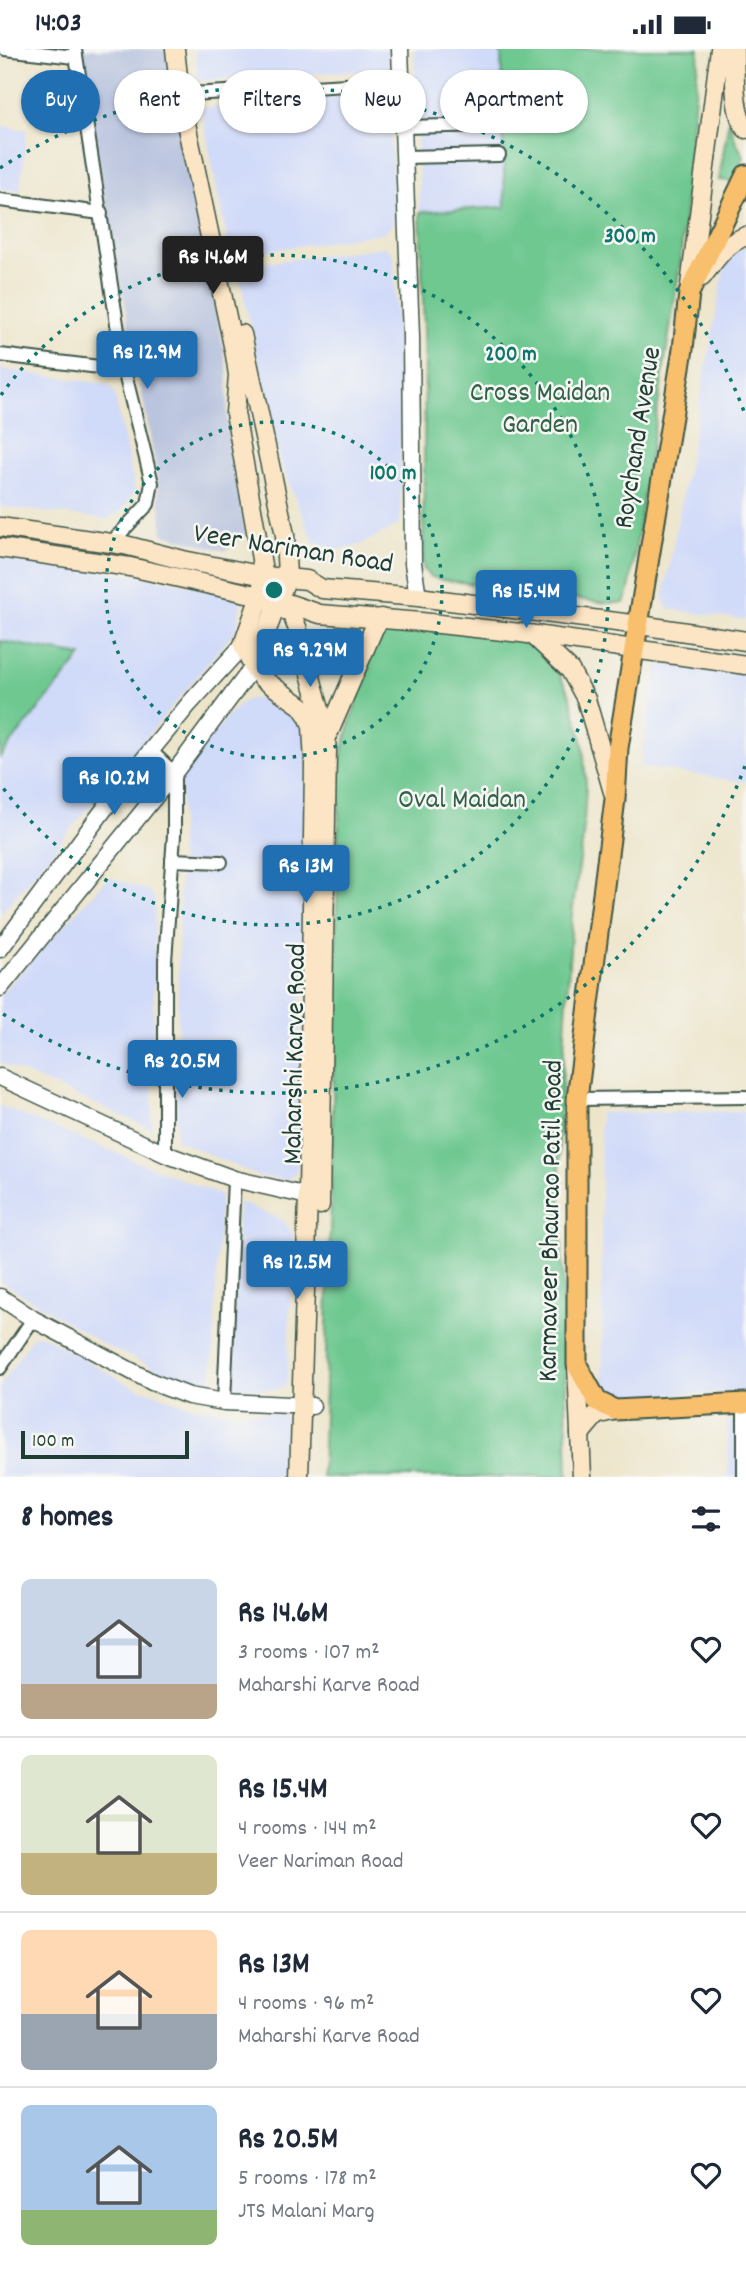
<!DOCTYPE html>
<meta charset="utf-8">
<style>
body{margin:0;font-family:Dekko,sans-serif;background:#f2f2f3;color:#1f2937;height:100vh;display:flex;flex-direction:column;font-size:26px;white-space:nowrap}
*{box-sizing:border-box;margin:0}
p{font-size:23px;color:#747a83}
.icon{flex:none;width:38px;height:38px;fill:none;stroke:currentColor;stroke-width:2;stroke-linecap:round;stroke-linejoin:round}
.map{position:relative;height:1428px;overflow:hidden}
.drawer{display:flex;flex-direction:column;background:#fff;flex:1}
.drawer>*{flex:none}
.guide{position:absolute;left:21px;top:21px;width:705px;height:63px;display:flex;gap:14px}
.scale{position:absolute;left:21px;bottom:18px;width:168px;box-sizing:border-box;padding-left:7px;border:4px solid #1f3d34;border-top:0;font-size:19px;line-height:24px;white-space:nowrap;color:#1f3d34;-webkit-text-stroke:5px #f6f6f2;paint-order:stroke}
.price{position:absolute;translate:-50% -60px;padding:0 16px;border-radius:7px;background:#1f6fb2;color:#fff;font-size:23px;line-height:46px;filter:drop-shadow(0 2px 4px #0008)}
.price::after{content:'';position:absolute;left:50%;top:42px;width:21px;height:16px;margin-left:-10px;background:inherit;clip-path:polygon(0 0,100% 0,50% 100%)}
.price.on{background:#222;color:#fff}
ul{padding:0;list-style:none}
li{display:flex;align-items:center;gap:21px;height:175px;padding:0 21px}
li+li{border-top:2px solid #e0e1e3}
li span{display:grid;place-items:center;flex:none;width:196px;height:140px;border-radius:10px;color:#555}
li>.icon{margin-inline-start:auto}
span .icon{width:84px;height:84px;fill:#fffc;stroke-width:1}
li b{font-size:30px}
h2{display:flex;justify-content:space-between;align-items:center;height:84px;padding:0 21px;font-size:30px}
.chip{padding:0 24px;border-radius:32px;background:#fff;box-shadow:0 2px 5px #0004;font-size:24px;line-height:63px}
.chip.on{background:#1f6fb2;color:#fff}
.status{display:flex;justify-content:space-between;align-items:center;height:49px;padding:0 35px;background:#fff;direction:ltr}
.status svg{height:19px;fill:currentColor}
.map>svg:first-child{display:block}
</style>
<div class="status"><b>14:03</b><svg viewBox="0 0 49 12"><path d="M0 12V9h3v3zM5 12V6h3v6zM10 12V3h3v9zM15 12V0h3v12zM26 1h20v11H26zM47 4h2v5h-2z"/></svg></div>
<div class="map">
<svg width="746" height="1428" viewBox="0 0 746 1428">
<rect width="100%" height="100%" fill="#f6f6f2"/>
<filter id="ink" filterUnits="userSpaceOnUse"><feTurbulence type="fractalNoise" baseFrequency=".0143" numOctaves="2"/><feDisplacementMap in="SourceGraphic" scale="14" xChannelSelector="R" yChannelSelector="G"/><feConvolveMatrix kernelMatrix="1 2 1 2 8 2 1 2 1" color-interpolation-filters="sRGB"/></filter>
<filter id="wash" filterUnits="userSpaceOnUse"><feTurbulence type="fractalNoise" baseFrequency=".00686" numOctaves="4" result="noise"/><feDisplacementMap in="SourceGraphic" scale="28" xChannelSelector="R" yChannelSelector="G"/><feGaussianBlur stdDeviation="1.57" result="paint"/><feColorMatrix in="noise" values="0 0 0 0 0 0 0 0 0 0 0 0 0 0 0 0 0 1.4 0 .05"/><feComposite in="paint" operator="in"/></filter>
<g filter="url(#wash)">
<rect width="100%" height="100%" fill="#ede5ca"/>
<g fill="#d0daf9">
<path d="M195,0H388L389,20L198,32Z"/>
<path d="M414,0H501L505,158L420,163Z"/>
<path d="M389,43L394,175L383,184L245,205L229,201L201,59Z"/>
<path d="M0,77L27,81L20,142L0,140Z"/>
<path d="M746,196V571L669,560L663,551L726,210Z"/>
<path d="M385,198L394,206L401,416L400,475L360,496L338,501L314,494L280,413L240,229L241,217Z"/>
<path d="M0,320L106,335L114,342L135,442L121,463L106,470L0,458Z"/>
<path d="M0,507L155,529L236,546L241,554L237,579L0,866V708L81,607L0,592Z"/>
<path d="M668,612L746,624V733L640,718L657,618Z"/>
<path d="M276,649L297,657L309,675L297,1121L288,1131L258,1127L176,1091L181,724L232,662L247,650Z"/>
<path d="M109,828L151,843L155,852L152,1080L0,1014V946Z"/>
<path d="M0,1057L220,1146L212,1334L182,1331L108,1298L0,1232Z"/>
<path d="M746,1062V1344L603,1346L600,1064Z"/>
<path d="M238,1153L283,1171L293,1185L287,1335L279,1340H232Z"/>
<path d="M40,1285L130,1336L194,1358L233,1363L280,1364L286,1368L284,1428H0V1338L32,1288Z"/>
<path d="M727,1371H746V1428H728Z"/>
</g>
<path fill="#bac4de" d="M81,0H171L174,32L228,324L227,375L246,485L225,502L163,485L156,419L102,136Z"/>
<g fill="#6ec890" stroke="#468262" stroke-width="2">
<path d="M501,0H699L680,216L629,541L624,554H606L439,530L429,527L423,519L425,310L420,163L505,158Z"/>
<path d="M729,69L735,91L744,108L733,132L719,131Z"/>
<path d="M378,578L514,586L535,599L557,621L570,646L583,695L586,736L583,790L572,865L559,1086L568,1428H322L331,1150L340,710Z"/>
<path d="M0,592L82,607L0,708Z"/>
</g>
</g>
<g filter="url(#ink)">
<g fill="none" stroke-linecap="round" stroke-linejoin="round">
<defs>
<g id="minor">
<path d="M5,0L75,8"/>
<path d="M75,0L124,321L152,434L148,455L111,494"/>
<path d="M191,45L400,33"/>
<path d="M402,78L494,76"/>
<path d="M404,108L499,106"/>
<path d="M0,151L101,164"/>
<path d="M0,306L124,321"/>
<path d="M151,702L174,724V786L165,912V1105"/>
<path d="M172,811L221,813"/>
<path d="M577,1050L746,1048"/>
<path d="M0,1319L33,1270"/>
<path d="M224,1353L234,1130"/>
<path d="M744,1428V1354"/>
</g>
<g id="tertiary">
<path d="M400,0L411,287L413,514L418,548"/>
<path d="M0,900L117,743L189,655L243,596"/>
<path d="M0,939L174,724L253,618"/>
<path d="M0,1028L165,1105L234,1130L308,1147H320"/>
<path d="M0,1248L33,1270L152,1333L189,1347L224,1353L312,1357"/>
</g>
<g id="secondary">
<path d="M175,0L180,46L235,306L238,326L235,364L264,527L260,547L243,596L253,618L263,630L301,657L308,667L312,677L314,715L308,1147L299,1428"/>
<path d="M734,0C735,21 733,64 746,80"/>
<path d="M702,228C716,210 725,195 746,187"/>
<path d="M690,237L720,0"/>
<path d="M242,285L285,486L287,528L253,618"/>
<path d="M0,478L125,496L183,511L264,527L307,531L322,540L418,548L640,576L746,592"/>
<path d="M0,499L130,518L278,551L320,565L421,573L521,584L746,616"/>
<path d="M274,557L291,564L297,578L324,675L327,701L320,1156"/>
<path d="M533,586L570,621L586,650L613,743"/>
<path d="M326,690L374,579L381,569"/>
<path d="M577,1316L582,1428"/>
<path d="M580,1385L596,1366L615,1361"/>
</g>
<path id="primary" d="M746,126L689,244L683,300L618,699L615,750L577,1050V1316L597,1352L615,1361L746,1354"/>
</defs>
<use href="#minor" stroke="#3e564a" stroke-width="16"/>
<use href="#tertiary" stroke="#3e564a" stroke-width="19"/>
<use href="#secondary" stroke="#3e564a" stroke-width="21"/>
<use href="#primary" stroke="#3e564a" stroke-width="23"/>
<use href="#minor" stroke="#fff" stroke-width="12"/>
<use href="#tertiary" stroke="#fff" stroke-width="16"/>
<use href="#secondary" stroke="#fce5c4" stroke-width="18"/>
<use href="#primary" stroke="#f8bf6c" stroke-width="19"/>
</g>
</g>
<g fill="none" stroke="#0f766e" stroke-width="3.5" stroke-dasharray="3.5 7">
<circle cx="274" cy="541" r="168"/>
<path d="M1 346A335 335 0 1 1 1 736"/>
<path d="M745 717A503 503 0 0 1 0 963M0 119A503 503 0 0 1 745 365"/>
</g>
<g text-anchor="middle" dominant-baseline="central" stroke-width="5" stroke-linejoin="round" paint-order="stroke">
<g font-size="28" fill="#33604b" stroke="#f6f6f2">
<text x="540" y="346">Cross Maidan<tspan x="540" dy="32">Garden</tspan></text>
<text x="462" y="753">Oval Maidan</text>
</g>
<g font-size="28" fill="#1f3d34" stroke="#f6f6f2">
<text transform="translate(640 389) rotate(-81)">Roychand Avenue</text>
<text transform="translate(293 502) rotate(9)">Veer Nariman Road</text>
<text transform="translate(297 1005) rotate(-89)">Maharshi Karve Road</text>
<text transform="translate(553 1172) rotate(-89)">Karmaveer Bhaurao Patil Road</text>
</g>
</g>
<circle cx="274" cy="541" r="10" fill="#0f766e" stroke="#f6f6f2" stroke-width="3.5"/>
<g font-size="21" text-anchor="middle" font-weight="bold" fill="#0f766e" stroke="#f6f6f2" stroke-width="5" stroke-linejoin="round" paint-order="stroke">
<text x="630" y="193">300 m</text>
<text x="511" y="311">200 m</text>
<text x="393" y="430">100 m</text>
</g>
</svg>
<div class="scale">100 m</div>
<b class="price on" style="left:213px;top:247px">Rs 14.6M</b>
<b class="price" style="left:147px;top:342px">Rs 12.9M</b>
<b class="price" style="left:526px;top:581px">Rs 15.4M</b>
<b class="price" style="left:310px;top:640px">Rs 9.29M</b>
<b class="price" style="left:114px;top:768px">Rs 10.2M</b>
<b class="price" style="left:306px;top:856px">Rs 13M</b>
<b class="price" style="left:182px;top:1051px">Rs 20.5M</b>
<b class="price" style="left:297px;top:1252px">Rs 12.5M</b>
<div class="guide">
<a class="chip on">Buy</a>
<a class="chip">Rent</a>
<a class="chip">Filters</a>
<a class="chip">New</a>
<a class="chip">Apartment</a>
</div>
</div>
<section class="drawer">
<h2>8 homes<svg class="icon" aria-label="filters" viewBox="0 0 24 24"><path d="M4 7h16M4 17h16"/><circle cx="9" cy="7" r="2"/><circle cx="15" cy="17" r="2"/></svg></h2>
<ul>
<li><span style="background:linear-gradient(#c9d6e8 75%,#b9a48a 0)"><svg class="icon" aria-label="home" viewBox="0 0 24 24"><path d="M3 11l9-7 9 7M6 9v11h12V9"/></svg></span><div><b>Rs 14.6M</b><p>3 rooms · 107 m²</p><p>Maharshi Karve Road</p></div><svg class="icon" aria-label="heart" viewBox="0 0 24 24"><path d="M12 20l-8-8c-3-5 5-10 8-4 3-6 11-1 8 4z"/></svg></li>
<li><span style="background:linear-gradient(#dfe7d0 70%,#c2b280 0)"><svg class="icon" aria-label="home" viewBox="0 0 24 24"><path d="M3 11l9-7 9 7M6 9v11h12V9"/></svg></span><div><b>Rs 15.4M</b><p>4 rooms · 144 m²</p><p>Veer Nariman Road</p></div><svg class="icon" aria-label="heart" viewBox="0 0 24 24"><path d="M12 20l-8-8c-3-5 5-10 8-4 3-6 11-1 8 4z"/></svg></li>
<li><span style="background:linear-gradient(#ffd9b3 60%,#9aa5b1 0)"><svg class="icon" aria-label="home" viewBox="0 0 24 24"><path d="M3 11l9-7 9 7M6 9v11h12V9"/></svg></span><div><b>Rs 13M</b><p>4 rooms · 96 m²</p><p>Maharshi Karve Road</p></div><svg class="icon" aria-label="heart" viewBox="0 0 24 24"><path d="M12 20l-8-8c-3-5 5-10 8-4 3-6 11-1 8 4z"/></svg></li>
<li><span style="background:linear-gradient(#a9c7e8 75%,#8fb573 0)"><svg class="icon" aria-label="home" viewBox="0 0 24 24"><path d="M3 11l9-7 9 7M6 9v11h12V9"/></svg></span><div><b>Rs 20.5M</b><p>5 rooms · 178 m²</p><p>JTS Malani Marg</p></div><svg class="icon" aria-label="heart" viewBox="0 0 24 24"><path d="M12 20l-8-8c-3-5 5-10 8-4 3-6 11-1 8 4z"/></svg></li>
</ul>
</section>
